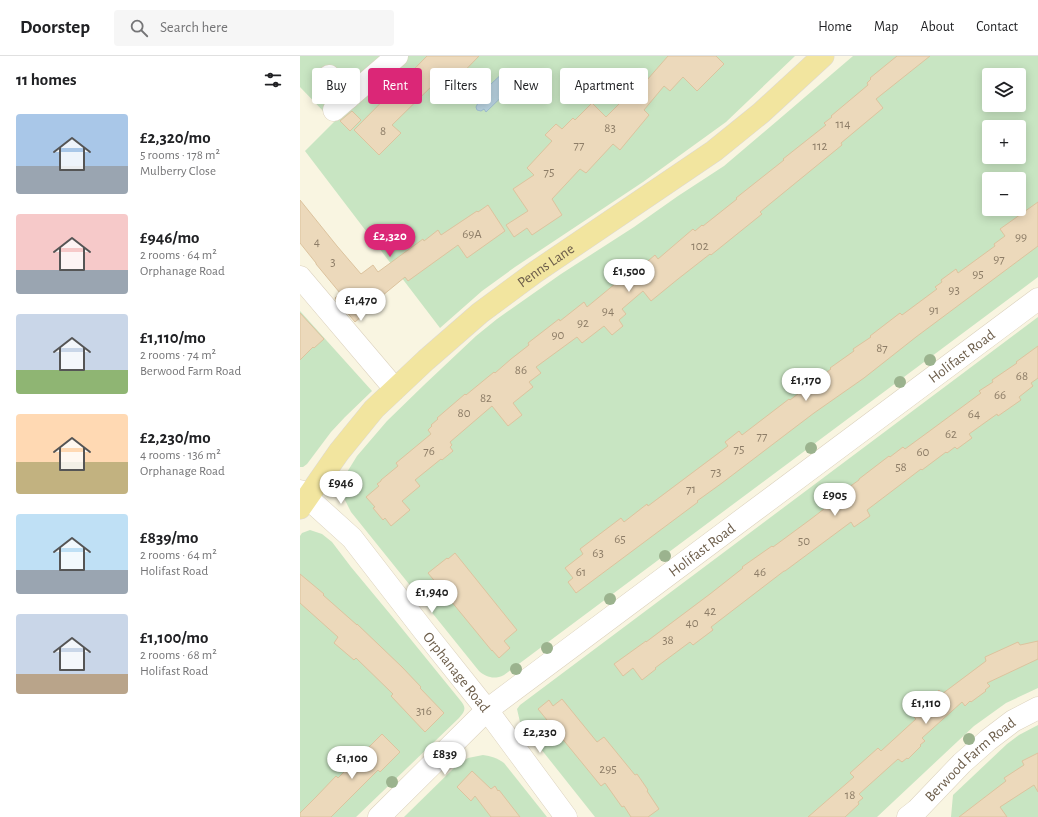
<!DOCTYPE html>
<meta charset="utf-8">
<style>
body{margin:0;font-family:"Alegreya Sans",sans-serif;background:#f6f6f6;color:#202124;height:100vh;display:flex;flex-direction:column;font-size:15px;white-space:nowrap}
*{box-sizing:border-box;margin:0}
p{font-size:13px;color:#757577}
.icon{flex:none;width:22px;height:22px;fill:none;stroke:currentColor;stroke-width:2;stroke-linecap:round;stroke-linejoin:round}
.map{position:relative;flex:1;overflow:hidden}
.details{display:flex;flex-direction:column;background:#fff;width:300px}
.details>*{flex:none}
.hud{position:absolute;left:12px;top:12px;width:380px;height:36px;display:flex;gap:8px}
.fabs{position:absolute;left:682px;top:12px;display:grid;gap:8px}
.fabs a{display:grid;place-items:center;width:44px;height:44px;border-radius:4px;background:#fff;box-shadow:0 2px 10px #0003;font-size:20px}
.price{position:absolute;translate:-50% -34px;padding:0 9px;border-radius:14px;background:#fff;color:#222;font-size:13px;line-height:26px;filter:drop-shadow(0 1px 2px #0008)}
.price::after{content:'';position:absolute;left:50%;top:24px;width:12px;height:9px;margin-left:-6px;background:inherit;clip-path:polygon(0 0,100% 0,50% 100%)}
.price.selected{background:#db2777;color:#fff}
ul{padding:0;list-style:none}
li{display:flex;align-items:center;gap:12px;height:100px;padding:0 16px}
li span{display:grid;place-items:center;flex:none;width:112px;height:80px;border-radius:4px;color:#555}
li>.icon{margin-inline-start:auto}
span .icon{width:48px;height:48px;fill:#fffc;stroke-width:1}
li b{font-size:17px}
h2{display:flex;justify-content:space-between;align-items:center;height:48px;padding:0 16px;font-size:17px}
.tag{padding:0 14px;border-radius:4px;background:#fff;box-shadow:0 2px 10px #0003;font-size:14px;line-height:36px}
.tag.selected{background:#db2777;color:#fff}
header{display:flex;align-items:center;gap:24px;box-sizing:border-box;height:56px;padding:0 20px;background:#fff;border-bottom:1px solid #e0e0e0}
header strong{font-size:19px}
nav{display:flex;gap:22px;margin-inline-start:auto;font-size:14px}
.search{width:280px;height:36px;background:#f6f6f6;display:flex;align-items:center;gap:10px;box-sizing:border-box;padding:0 14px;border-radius:4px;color:#757577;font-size:15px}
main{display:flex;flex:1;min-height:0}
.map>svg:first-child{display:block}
</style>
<header>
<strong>Doorstep</strong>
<div class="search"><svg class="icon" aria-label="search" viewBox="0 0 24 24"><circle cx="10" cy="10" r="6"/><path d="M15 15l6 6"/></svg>Search here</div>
<nav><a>Home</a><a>Map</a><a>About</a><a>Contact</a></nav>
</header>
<main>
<section class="details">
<h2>11 homes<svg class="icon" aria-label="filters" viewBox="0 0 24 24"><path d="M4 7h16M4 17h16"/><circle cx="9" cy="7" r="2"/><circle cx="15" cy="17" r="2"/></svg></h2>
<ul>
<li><span style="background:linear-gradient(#a9c7e8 65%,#9aa5b1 0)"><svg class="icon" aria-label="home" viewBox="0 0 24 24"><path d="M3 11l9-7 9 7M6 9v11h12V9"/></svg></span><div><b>£2,320/mo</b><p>5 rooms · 178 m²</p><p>Mulberry Close</p></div></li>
<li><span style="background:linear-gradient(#f6c9c9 70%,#9aa5b1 0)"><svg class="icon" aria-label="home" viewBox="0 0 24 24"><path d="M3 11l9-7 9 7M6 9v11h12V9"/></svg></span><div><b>£946/mo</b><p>2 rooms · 64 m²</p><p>Orphanage Road</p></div></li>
<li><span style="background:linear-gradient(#c9d6e8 70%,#8fb573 0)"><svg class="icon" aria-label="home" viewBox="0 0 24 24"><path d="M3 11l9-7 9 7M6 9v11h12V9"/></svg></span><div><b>£1,110/mo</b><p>2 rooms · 74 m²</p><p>Berwood Farm Road</p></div></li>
<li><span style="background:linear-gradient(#ffd9b3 60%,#c2b280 0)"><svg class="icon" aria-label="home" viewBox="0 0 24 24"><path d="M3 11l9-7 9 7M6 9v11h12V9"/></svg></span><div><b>£2,230/mo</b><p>4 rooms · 136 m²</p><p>Orphanage Road</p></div></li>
<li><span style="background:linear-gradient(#bfe0f5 70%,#9aa5b1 0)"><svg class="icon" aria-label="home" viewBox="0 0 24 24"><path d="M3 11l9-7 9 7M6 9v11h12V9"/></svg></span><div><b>£839/mo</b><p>2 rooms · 64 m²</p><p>Holifast Road</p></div></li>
<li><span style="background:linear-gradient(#c9d6e8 75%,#b9a48a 0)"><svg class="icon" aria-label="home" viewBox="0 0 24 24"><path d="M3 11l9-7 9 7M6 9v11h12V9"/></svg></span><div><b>£1,100/mo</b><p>2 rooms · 68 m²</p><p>Holifast Road</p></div></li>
</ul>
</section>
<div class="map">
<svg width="738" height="761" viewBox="0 0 738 761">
<rect width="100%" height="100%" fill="#f9f5e1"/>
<g fill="#c8e5c2" fill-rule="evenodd">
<path d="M0,0H87L51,27L46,26L34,39L25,57L0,31Z"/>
<path d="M108,0H495L426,66L343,126L215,211L182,235L140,272L5,95L34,66Z"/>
<path d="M553,0H738V221L204,619C194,624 186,621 179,615L51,456L42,438L40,433L41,426L57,400L87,365L124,329L176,280L197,263L261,218L334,171L378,140L424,110L477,65ZM689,19H719V49H689ZM689,71H719V101H689ZM689,123H719V153H689Z"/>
<path d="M0,255L72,335L45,361L31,376L7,408L3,411H0Z"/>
<path d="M738,261V632L706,647L674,670L577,761H295L237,688L220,666L217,653L220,649Z"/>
<path d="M10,474L22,478L32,486L51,511L95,564L160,644C167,652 165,655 159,662L56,761H0V480L2,477Z"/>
<path d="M738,669V761H651L653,739L707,688L719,679Z"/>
<path d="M183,699C191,700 197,702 204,707L247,761H104L155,711L168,702Z"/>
</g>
<path fill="#b8d2e0" stroke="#9fbed1" d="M206,14L208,17L212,16L214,17L215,21L214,23L217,26L186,56L184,53L181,55L177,54L176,51L178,47L175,43Z"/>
<g fill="#ecd9bb" stroke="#dcc39e">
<path d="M127,0H179L146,34L137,25L92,69L101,77L79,99L54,74Z"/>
<path d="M368,0H416L424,8L397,35L383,21L370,35L364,30L344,54L349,59L320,94L313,88L286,117L280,113L252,143L262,159L232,179L227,172L214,181L206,169L228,155L213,133L234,119L227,112L252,85L245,79L256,68L262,73L273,62L275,64L292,47L306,61L327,40L323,36L339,17L347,24Z"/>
<path d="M597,0H630L576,43L583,52L541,87L542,89L460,156L462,158L411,199L410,198L378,223L351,245L343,235L322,253L326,258L319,264L323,270L312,279L304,270L282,287L277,281L236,311L241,317L229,326L233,331L213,347L222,359L208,370L192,350L150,386L152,389L150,391L153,395L142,404L141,403L115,424L120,430L102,445L110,454L91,470L85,462L83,464L73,452L75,451L66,441L79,430L77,428L81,425V424L98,410L96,407L131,378L128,374L132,370L131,369L138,363L137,362L165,338L166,339L194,316L195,317L211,303L229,289L228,287L259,263L260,265L284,246L287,251L321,223H322L326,219L328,222L355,199L358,203L393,173L395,175L402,169L403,170L437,143L436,142L484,104L483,103L526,69L524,67L532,61L531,60L568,29L567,27L571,23L570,22Z"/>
<path d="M52,55L61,64L50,75L40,65Z"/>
<path d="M0,144L37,190L61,218L73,209L78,216L123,183L124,185L138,174L141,179L177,155L178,156L188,149L205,175L167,202L158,189L108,225L105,221L66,253L68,255L55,266L35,242L40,237L16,208V207L0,187Z"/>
<path d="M738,146V190L616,281L564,322L514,357L485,379L422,427L397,445L398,446L276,537L268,526L273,522L265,512L283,498L280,493L321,462L324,466L347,448L348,450L428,390L425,386L439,375L442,379L489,343L490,344L531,313L530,312L554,295L553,293L571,281L570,280L600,257L602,259L637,233L635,231L642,226L641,224L656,213L658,217L695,190L694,188L705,180L700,173Z"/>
<path d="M0,257L24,283L14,292L13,291L0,304Z"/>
<path d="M738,290V322L731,327L733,330L719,341L721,344L698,360L697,358L669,378L672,382L657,393L655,391L647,397L646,396L622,414L621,413L567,454L570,460L554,471L551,466L485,515H484L411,571L413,574L393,589L390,586L355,612L356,613L342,624L333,612L323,620L314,608L346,585V586L410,538L443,512L442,511L472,490L473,491L511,463L537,443L535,441L559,424V423L589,400L590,401L603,391L605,393L631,374L681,337L679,335L693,326L692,324L717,307L716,306Z"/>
<path d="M155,497L217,574L204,585L210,592L199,602L192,594V595L128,517L147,502L148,503Z"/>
<path d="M0,518L24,538L23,539L57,569V568L102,611L121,631L120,632L144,657L125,676L91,640L93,638L56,602L54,604L34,587L38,581L0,547Z"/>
<path d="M738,585V603L687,627L690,630L685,634L686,635L671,646L670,645L665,650L662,646L622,682L625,685L620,689L621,690L608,703L607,702L602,706L598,703L559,738L563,742L558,746L559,748L545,761H508L554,721L550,717L578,692L581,695L616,663L612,659L639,634L642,638L686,605L685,601L718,586L720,589Z"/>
<path d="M262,643L297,686L304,681L335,719L337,718L348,734L347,735L359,753L348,761H331L324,750L322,751L305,727L301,730L238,653L249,644L253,650Z"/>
<path d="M82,678L100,696L80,716L78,714L31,761H0V757L16,741L36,720L38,722Z"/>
<path d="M738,697V736L734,729L700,751L707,761H659L706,725L704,722L724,709L722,705Z"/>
<path d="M172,715L191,733L195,730L198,735L199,734L220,761H191L175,740L171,745L157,731Z"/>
</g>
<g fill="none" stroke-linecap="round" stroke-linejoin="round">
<defs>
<g id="minor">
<path d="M29,20L48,42"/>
<path d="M34,54L97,0"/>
<path d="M0,221L95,333"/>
<path id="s1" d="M0,435L52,482L124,575L187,654L266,761"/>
<path id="s2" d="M79,761L187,654L738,243"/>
<path id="s3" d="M608,761L617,754L662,707L688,684L713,665L738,652"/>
</g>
<g id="major">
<path id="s4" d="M0,452L39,396L74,353L126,304L180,257L234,217L414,95L461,57L523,0"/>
</g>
</defs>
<use href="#minor" stroke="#dcd2be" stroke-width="23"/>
<use href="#major" stroke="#dcd8d4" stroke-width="23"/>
<use href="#minor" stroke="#fff" stroke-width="22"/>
<use href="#major" stroke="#f2e59f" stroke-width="22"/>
</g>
<g fill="#9bb38e">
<circle cx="630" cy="304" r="6"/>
<circle cx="600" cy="326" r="6"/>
<circle cx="511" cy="392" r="6"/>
<circle cx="365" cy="500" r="6"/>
<circle cx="310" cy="543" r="6"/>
<circle cx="247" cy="592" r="6"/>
<circle cx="216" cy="613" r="6"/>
<circle cx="669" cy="683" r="6"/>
<circle cx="92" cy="726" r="6"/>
</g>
<g text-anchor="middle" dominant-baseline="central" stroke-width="3" stroke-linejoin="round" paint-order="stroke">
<g font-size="13" fill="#8d7d67">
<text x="543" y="68">114</text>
<text x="310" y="72">83</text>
<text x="83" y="75">8</text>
<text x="279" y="89">77</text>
<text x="520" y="90">112</text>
<text x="249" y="116">75</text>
<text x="172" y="178">69A</text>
<text x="721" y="181">99</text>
<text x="17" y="186">4</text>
<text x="400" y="190">102</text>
<text x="699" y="203">97</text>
<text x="33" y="206">3</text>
<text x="678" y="218">95</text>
<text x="654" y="234">93</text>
<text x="634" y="254">91</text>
<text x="308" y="255">94</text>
<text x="283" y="267">92</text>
<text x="258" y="279">90</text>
<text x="582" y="292">87</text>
<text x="221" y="314">86</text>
<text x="722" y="320">68</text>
<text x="700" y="339">66</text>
<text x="186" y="342">82</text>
<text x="164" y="357">80</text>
<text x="674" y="358">64</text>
<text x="651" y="378">62</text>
<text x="462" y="380">77</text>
<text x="439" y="393">75</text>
<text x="129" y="395">76</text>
<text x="623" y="396">60</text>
<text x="601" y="411">58</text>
<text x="416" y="416">73</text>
<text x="391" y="433">71</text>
<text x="320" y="483">65</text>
<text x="504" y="485">50</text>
<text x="298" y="497">63</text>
<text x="281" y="516">61</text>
<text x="460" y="516">46</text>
<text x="410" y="555">42</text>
<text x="392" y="567">40</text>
<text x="368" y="584">38</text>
<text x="124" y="655">316</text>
<text x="308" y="713">295</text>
<text x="550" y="739">18</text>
</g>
<g font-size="15" fill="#6d5e4b" stroke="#fdf9e6">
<text stroke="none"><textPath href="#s4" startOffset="348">Penns Lane</textPath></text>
<text stroke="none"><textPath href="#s2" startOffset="744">Holifast Road</textPath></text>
<text stroke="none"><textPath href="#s2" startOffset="420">Holifast Road</textPath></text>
<text stroke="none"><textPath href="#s1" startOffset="240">Orphanage Road</textPath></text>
<text stroke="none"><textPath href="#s3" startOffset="85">Berwood Farm Road</textPath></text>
</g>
</g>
</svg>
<div class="fabs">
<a><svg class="icon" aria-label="layers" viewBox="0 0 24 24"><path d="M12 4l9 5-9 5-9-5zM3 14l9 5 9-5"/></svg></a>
<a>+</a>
<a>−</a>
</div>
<b class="price selected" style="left:90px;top:202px">£2,320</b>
<b class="price" style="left:329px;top:237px">£1,500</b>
<b class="price" style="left:61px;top:266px">£1,470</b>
<b class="price" style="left:506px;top:346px">£1,170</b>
<b class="price" style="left:41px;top:449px">£946</b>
<b class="price" style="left:535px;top:461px">£905</b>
<b class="price" style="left:132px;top:558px">£1,940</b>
<b class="price" style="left:626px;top:669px">£1,110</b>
<b class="price" style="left:240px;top:698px">£2,230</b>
<b class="price" style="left:145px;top:720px">£839</b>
<b class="price" style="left:52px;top:724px">£1,100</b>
<div class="hud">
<a class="tag">Buy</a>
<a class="tag selected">Rent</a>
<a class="tag">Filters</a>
<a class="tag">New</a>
<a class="tag">Apartment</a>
</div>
</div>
</main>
